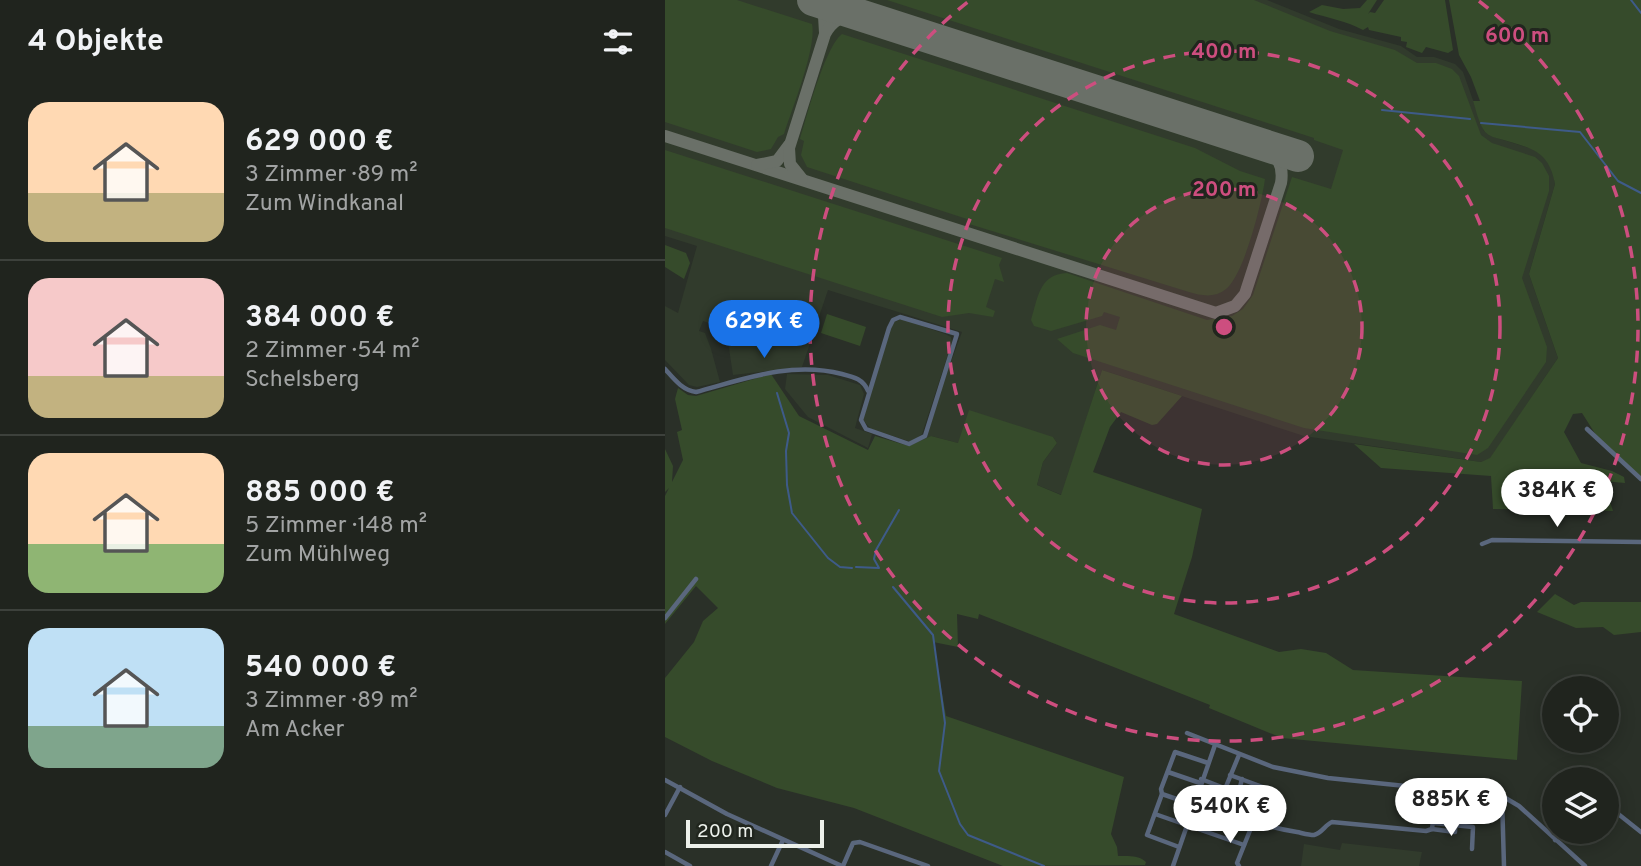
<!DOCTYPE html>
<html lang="de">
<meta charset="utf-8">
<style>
body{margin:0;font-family:Overpass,sans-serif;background:#2d302b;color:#f1f3f6;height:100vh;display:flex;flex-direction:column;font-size:26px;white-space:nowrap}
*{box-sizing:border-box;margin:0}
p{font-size:23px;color:#a2a4a4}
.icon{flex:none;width:38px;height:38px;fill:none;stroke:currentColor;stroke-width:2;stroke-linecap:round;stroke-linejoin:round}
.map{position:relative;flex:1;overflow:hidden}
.side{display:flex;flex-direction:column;background:#20241e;width:665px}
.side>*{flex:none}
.controls{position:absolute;left:877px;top:676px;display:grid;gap:14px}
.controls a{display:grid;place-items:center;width:77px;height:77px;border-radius:50%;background:#20241e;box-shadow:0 4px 18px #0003,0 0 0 2px #3d413c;font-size:35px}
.scale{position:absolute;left:21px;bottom:18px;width:138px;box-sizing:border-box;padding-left:7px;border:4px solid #edf1eb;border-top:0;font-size:19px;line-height:24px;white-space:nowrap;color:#edf1eb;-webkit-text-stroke:5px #21261e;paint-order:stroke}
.price{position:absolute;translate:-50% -60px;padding:0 16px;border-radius:24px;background:#fff;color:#222;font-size:23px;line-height:46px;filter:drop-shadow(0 2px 4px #0008)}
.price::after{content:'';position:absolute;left:50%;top:42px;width:21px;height:16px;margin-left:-10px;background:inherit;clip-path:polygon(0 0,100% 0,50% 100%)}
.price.active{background:#1a73e8;color:#fff}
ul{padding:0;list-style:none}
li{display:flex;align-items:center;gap:21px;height:175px;padding:0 28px}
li+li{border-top:2px solid #3d413c}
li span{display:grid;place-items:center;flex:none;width:196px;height:140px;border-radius:21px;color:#555}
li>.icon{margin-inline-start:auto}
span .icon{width:84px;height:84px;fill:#fffc;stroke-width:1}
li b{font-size:30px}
h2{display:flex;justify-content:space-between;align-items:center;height:84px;padding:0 28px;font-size:30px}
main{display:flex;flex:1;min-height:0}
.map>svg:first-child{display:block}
</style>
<main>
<section class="side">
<h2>4 Objekte<svg class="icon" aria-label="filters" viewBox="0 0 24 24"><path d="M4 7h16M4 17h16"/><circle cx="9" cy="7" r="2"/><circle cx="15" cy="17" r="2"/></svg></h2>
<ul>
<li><span style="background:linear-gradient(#ffd9b3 65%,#c2b280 0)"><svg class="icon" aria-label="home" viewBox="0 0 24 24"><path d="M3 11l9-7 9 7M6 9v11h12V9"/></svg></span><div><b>629 000 €</b><p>3 Zimmer · 89 m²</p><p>Zum Windkanal</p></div></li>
<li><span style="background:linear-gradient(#f6c9c9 70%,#c2b280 0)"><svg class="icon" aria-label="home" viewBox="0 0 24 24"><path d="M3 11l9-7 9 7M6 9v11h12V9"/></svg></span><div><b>384 000 €</b><p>2 Zimmer · 54 m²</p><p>Schelsberg</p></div></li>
<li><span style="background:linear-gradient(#ffd9b3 65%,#8fb573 0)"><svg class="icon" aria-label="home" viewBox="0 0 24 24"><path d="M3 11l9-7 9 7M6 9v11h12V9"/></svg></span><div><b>885 000 €</b><p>5 Zimmer · 148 m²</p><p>Zum Mühlweg</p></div></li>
<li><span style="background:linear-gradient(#bfe0f5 70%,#7fa58c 0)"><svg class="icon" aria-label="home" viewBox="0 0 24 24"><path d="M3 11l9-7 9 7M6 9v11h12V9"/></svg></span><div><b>540 000 €</b><p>3 Zimmer · 89 m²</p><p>Am Acker</p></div></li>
</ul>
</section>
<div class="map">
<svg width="976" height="866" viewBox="0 0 976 866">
<rect width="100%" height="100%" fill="#2a3028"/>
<g fill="#313b2c">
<path d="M0,0H602L674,29L736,46L752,57H769L790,64L798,72L819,131L826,136L871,150L883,161L888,172L890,184L864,274L893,358L825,459L816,462L639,436L437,370L397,495L372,485L378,462L392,443L388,437L293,443L266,436L262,438L273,397L297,332L163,290L137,367L68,375L62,335L64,330L38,321L34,331L40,333L46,349L55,382L32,387L24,385L0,360V306L13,313L32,246L0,236Z"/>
<path d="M237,319L280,334L286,337L287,342L257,434L249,441H243L206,429L198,420L226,327L229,322Z"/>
<path d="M122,374L163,375L195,385L199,394L190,428L207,434L203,448L143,417L120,389Z"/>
<path d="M677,843L757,852L754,866H636L639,844L675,850Z"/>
</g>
<g fill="#364b2b">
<path d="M0,0H72L147,24C152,47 127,109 119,134L113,137L106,149L92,152L0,122Z"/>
<path d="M222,0H589L665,31L730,50L752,63H771L787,69L794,76L816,135L827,143L870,157L877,163L884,176V191L857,278L882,347L881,362L823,448L812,455L639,428L408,353L392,339L435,325L451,330L455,317L439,312L437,316L386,331L369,326L366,320C373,298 374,274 402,273L542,320L567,316L578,309L588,295L627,177L666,189L678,150L649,140V138Z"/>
<path d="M702,0H712L703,14L705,12L710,13L719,0H780L788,50L783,53L761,47L757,53L741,47L742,42L736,41V37L704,30L703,27L698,30C682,21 663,18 644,12L657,5L678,9L695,8Z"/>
<path d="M784,0H976V477L931,435L917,413L908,414L899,432L916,463L947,471L959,477L960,483L938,481L948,511L828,509L826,476L716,468L689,444L816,462L825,458L893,358L864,274L890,184C884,149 864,148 835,139C830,138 824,136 820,132C814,124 811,110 808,101H815L806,77L794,55Z"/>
<path d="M177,34L530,148L575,171L600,179C597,202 579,275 561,289C550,298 537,296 524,292L301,223L302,219L142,167L136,155L139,141L135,139C142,116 160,47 177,34Z"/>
<path d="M0,150L337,258L334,265L339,282L330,279L321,307L330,311L328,317L304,313L277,317L0,228Z"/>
<path d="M0,245L21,253L25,263L19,279L0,267Z"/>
<path d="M162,314L201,327L195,346L156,333Z"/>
<path d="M437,370L517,396L492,424L487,425L456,412L445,427L428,472L537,509L527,557L509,614L614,652L636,649L661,653L688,670L857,681L852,760L617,738L544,708L545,705L314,614L313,619L292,614L293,647L268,642L281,716L459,777L446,834L452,847L453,856C463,856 474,855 481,862L480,865L338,866L189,808L112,788L47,761L0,737V678L29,642L38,621L53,608L31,586L0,624V496L4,488L0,492V449L8,466L7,482L18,460L12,432L17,430L10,399L13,388L23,395L31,396L106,374L134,416L203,450L210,436L244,446L266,436L293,443L304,410L388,437L392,443L378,462L372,485L396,495Z"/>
<path d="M890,594L909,605L916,602H976V632L949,635L938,627L911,628L872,612Z"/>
</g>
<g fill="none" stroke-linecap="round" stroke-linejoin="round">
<g stroke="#3e5b89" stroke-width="2">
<path d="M966,0L976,13"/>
<path d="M717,110L805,119"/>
<path d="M816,123L915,132L953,181L976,193"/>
<path d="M112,393L124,433L121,451L122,485L127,513L163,558L175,567L187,568"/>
<path d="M191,567L214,568L209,559L211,550L234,510"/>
<path d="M228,587L268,635L280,723L274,771L295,824L303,835L379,866"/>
</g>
<g stroke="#6a7068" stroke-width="12">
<path d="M145,0L159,16L160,33"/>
<path d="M0,136L551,313L570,306L580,294L616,183C619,165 612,154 596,145"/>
<path d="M92,165L112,161L124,145"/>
<path d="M137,179L125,164L124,148L160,34C168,19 181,13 197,16"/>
</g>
<path stroke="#6a7068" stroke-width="32" d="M148,0L633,156"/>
<g stroke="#5a677d" stroke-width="4.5">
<path d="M235,317L292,334L260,436L244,444L201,429L196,420L224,328L228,320Z"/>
<path d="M0,369C9,379 17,390 31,392C79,379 126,361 177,374C189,377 198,379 203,391"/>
<path d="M922,429L976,479"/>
<path d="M817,544L827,540L976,542"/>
<path d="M0,618L31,579"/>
<path d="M522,733L608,767L663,778L837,796L854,806L920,866"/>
<path d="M503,772L535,783"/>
<path d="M565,775L603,789"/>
<path d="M536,779L572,793"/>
<path d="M0,780L62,814L177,866"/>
<path d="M560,789L574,755"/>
<path d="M497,794L529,805"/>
<path d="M837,797L839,866"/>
<path d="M530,801C564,813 597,827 632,832C637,833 644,835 649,835C657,833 660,825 667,822L761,831L767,829L772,790"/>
<path d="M952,813L976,832"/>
<path d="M490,814L579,845"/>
<path d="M568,814L577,779"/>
<path d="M0,815L15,787"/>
<path d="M769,823L808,827L807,849"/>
<path d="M767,829L790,832L791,812"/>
<path d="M890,840L898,831"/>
<path d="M514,847L482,835L497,794L496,789L510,752L543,763"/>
<path d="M0,852L25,866"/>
<path d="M106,866L118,840"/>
<path d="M178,866L188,843L195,842L263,866"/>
<path d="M508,866L550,745"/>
<path d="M574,866L572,863L588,823"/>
</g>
</g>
<circle cx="559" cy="327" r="138" fill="#cd4e7f" fill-opacity=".12"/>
<g fill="none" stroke="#cd4e7f" stroke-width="3.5" stroke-dasharray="12 9">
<circle cx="559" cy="327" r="138"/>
<circle cx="559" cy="327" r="276"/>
<path d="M814 1A414 414 0 1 1 304 1"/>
</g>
<circle cx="559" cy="327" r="10" fill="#cd4e7f" stroke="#21261e" stroke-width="3.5"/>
<g font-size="21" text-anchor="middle" font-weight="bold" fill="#cd4e7f" stroke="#21261e" stroke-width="6" stroke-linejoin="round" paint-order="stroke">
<text x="852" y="42">600 m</text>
<text x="559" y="58">400 m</text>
<text x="559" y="196">200 m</text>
</g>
</svg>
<div class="controls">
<a><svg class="icon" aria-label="locate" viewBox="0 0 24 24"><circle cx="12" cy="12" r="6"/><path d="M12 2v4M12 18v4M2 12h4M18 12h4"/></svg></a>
<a><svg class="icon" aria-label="layers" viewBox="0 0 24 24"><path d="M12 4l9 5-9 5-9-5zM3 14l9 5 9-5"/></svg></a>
</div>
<div class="scale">200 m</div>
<b class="price active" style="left:99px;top:360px">629K €</b>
<b class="price" style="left:892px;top:529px">384K €</b>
<b class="price" style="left:786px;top:838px">885K €</b>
<b class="price" style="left:565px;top:845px">540K €</b>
</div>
</main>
